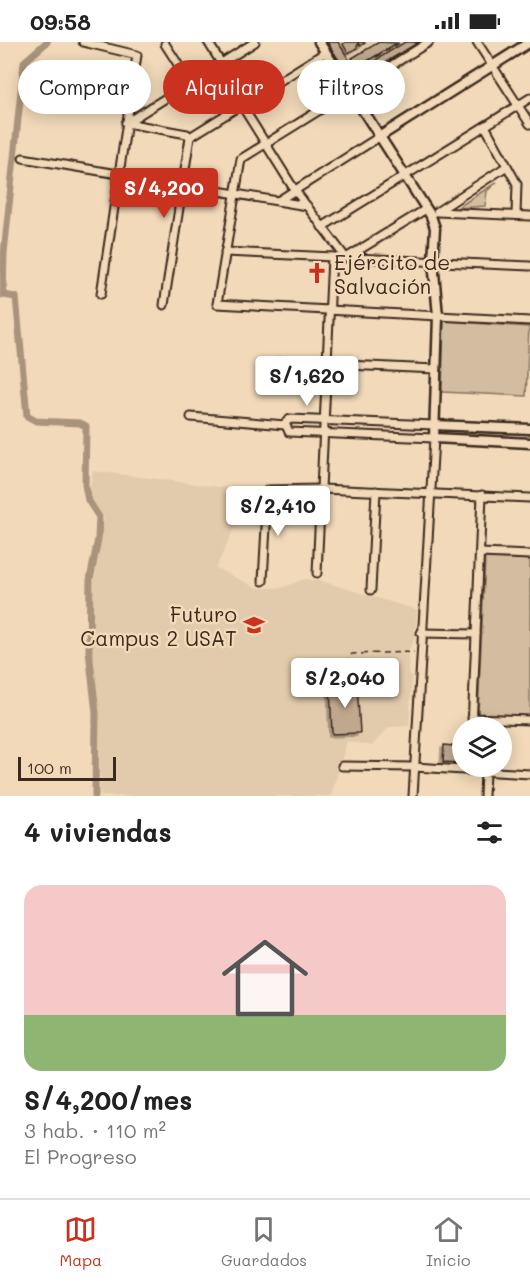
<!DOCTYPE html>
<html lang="es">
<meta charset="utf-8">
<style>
body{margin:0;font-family:Mali,sans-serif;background:#f6f6f6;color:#222;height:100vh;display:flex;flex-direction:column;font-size:22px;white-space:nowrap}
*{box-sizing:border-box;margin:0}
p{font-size:20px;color:#767676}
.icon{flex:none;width:33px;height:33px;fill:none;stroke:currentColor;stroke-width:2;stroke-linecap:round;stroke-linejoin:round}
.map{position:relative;height:754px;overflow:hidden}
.side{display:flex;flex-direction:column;background:#fff;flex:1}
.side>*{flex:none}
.top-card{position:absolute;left:18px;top:18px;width:495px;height:54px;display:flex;gap:12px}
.tools{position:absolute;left:452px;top:675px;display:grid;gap:12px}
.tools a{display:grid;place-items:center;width:60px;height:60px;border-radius:50%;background:#fff;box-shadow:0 3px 15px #0003;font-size:30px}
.scale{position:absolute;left:18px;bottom:15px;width:98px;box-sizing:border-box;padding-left:6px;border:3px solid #3b2a1e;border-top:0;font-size:16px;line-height:21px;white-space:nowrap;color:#3b2a1e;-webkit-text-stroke:4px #f1d9b9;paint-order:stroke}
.price{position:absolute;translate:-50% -51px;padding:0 14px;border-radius:6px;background:#fff;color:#222;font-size:20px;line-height:39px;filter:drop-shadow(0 2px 3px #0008)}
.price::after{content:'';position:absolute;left:50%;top:36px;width:18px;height:14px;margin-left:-9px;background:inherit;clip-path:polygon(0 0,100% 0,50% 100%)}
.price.active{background:#c8321e;color:#fff}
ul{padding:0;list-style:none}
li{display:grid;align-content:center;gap:12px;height:318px;padding:0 24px}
li span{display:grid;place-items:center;height:186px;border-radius:18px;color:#555}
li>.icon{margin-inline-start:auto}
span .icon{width:108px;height:108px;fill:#fffc;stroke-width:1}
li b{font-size:26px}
h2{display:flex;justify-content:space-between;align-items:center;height:72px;padding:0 24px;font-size:26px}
.tag{padding:0 21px;border-radius:27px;background:#fff;box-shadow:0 3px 15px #0003;font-size:21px;line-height:54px}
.tag.active{background:#c8321e;color:#fff}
.status{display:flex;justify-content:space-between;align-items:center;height:42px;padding:0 30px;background:#fff;direction:ltr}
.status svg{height:16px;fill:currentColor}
.dock{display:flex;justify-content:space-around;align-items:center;height:84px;border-top:2px solid #e0e0e0;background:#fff;font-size:16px;color:#767676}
.dock a{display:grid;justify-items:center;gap:3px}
.dock .active{color:#c8321e}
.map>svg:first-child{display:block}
</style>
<div class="status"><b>09:58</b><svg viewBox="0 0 49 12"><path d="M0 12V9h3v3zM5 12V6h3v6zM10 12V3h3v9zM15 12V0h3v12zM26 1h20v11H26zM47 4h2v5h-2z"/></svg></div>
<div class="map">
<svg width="530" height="754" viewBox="0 0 530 754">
<defs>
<filter id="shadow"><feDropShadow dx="-3" dy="3" stdDeviation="0" flood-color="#0004"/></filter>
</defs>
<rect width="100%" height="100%" fill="#f1d9b9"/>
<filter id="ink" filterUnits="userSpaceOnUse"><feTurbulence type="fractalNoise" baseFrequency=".0167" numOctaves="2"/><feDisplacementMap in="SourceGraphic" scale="12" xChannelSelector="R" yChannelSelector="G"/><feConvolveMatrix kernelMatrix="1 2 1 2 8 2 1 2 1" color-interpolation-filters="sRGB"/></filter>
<g filter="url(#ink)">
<g fill="#e2caac">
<path d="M326,0H420L352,41Z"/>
<path d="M93,429L251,449L216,526L257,546H281L305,537L321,539L417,568L415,597L408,608L409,631L412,635L409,684L389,685L372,704L347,699L331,754H100L99,674L92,609L94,541L104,476L91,457L90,446Z"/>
</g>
<g fill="#d3bda0" stroke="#87745f" stroke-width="1.5">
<path d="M497,140L487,149L485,164L457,166Z"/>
<path d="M444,279L529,285L526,354L442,350Z"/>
<path d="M485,516L530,517V674L478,672Z"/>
</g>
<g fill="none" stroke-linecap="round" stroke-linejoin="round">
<path stroke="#a9937c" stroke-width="7" d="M47,0L24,20L4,211L3,253L16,255L27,374L36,379L80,381L86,384L85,443L88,458L99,475L98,497L90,538L89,609L96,671L95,754"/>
</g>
<g fill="#bfa88e" stroke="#3b2a1e" stroke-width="1.5" filter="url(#shadow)">
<path d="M327,0H338L360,35L353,40Z"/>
<path d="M346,0H364L365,1L360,4L358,1L357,6L348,11L343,2Z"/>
<path d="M379,0L397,1L364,21L366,24L405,0H419L363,34L352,16Z"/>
<path d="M357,641L360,691L332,692L330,644Z"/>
<path d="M444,703L462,705L461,721L443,720Z"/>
</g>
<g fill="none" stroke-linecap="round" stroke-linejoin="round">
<defs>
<g id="minor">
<path d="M83,0L137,13L101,252"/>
<path d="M208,0L221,21"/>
<path d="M429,0L241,117L217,262L530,279"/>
<path d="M477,0L530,82"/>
<path d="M165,2L190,41"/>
<path d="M217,24L294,147L346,216L426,167"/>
<path d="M126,81L255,0"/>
<path d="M126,81L187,92L190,95"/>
<path d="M485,84L517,142L516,173"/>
<path d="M23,116L307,164"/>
<path d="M278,159L379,95"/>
<path d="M438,169L507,124"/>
<path d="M437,170L530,174"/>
<path d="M322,185L530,56"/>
<path d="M225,210L530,224"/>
<path d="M164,263L190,95L326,10"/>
<path d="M279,320L436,327"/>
<path d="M191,375L285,383"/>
<path d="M480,511L530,513"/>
<path d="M317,531L332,215"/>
<path d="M263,539L268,448L321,447L530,456"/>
<path d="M371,548L376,449"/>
<path d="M421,591L476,592"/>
<path d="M472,676L530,678"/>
<path d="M472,686L482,453"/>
<path d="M342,724L414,725L530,732"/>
<path d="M413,754L434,396L289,390L285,381L290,377L434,383"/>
<path d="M484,754L485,729"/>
</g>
<g id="tertiary">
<path d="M319,0L431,174L435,186L433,219L438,274L434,396L530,401"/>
<path d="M379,95L530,0"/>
<path d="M434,383L530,387"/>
</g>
</defs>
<use href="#minor" stroke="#3b2a1e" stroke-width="11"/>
<use href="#tertiary" stroke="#3b2a1e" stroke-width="13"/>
<g stroke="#3b2a1e" stroke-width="1.5" stroke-dasharray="6 4.5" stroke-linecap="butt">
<path d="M367,21L401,0"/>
<path d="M348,643V615L352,612L414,610"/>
</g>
<use href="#minor" stroke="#f1d9b9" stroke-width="7"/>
<use href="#tertiary" stroke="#f1d9b9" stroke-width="8"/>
</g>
</g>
<defs>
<symbol id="church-bare" viewBox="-9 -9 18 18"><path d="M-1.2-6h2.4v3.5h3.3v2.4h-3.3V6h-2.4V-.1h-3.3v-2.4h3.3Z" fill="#c8321e" stroke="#f1d9b9" stroke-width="2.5" paint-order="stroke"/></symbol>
<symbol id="university-bare" viewBox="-9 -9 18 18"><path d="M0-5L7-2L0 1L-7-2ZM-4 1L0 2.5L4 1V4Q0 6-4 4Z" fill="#c8321e" stroke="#f1d9b9" stroke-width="2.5" paint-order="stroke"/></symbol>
</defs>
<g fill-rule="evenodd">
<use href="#church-bare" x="302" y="216" width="30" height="30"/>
<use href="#university-bare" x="239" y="568" width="30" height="30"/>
</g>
<g text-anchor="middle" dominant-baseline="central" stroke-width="5" stroke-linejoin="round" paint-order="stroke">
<g font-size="21" fill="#3b2a1e" stroke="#f1d9b9" text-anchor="start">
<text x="334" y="219">Ejército de<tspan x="334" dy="24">Salvación</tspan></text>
<text x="237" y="571" text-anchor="end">Futuro<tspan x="237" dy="24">Campus 2 USAT</tspan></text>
</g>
</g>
</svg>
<div class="tools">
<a><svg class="icon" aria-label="layers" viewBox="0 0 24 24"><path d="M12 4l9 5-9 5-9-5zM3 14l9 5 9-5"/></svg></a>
</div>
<div class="scale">100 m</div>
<b class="price active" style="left:164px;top:177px">S/4,200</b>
<b class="price" style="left:307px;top:365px">S/1,620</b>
<b class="price" style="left:278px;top:495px">S/2,410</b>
<b class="price" style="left:345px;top:667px">S/2,040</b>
<div class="top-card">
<a class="tag">Comprar</a>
<a class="tag active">Alquilar</a>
<a class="tag">Filtros</a>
</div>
</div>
<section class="side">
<h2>4 viviendas<svg class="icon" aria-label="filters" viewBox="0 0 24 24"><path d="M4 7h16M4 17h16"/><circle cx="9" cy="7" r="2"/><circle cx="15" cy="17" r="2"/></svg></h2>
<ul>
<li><span style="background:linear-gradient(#f6c9c9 70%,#8fb573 0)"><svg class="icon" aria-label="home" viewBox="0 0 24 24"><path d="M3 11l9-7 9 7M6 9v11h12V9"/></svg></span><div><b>S/4,200/mes</b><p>3 hab. · 110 m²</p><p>El Progreso</p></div></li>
</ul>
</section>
<nav class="dock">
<a class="active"><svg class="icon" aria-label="map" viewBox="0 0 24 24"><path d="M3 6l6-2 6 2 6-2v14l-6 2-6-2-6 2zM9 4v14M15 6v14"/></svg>Mapa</a>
<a><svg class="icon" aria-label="saved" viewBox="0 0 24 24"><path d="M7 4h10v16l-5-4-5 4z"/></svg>Guardados</a>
<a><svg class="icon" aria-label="home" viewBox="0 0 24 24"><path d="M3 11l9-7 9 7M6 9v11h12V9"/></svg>Inicio</a>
</nav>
